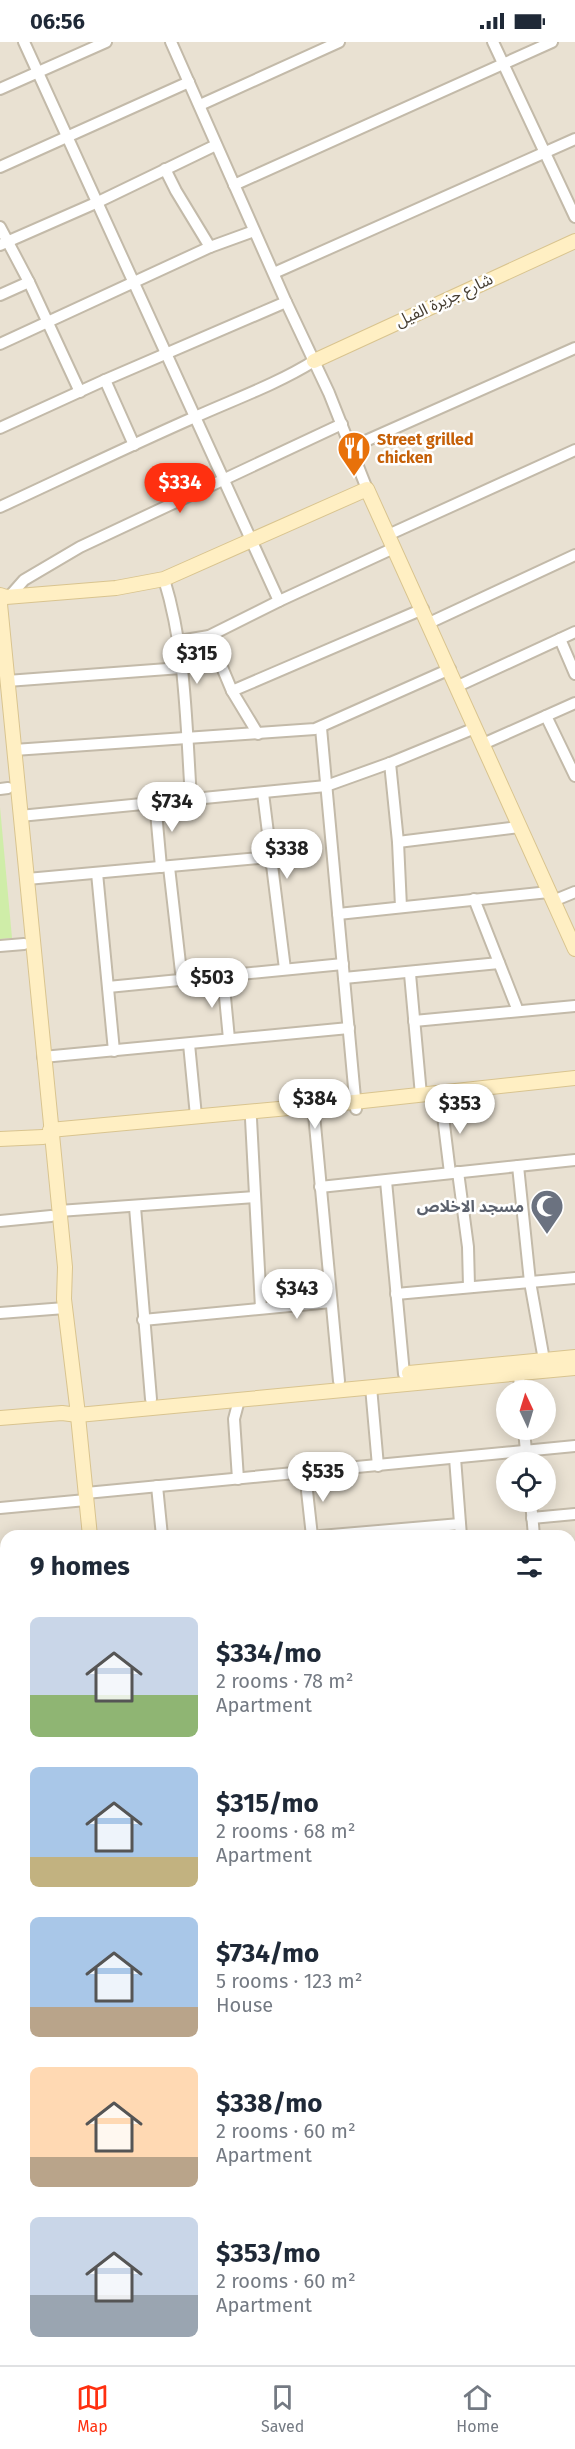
<!DOCTYPE html>
<meta charset="utf-8">
<style>
body{margin:0;font-family:"Fira Sans","Noto Sans Arabic",sans-serif;background:#f6f6f7;color:#1f2937;height:100vh;display:flex;flex-direction:column;font-size:22px;white-space:nowrap}
*{box-sizing:border-box;margin:0}
p{font-size:20px;color:#747a83}
.icon{flex:none;width:33px;height:33px;fill:none;stroke:currentColor;stroke-width:2;stroke-linecap:round;stroke-linejoin:round}
.map{position:relative;flex:1;overflow:hidden}
.side{position:absolute;left:0px;top:1488px;width:576px;height:836px;display:flex;flex-direction:column;background:#fff;border-radius:18px 18px 0 0;box-shadow:0 3px 15px #0003}
.side>*{flex:none}
.needle{width:39px;rotate:356deg}
.tools{position:absolute;left:496px;top:1338px;display:grid;gap:12px}
.tools a{display:grid;place-items:center;width:60px;height:60px;border-radius:50%;background:#fff;box-shadow:0 3px 15px #0003;font-size:30px}
.price{position:absolute;translate:-50% -51px;padding:0 14px;border-radius:21px;background:#fff;color:#222;font-size:20px;line-height:39px;filter:drop-shadow(0 2px 3px #0008)}
.price::after{content:'';position:absolute;left:50%;top:36px;width:18px;height:14px;margin-left:-9px;background:inherit;clip-path:polygon(0 0,100% 0,50% 100%)}
.price.selected{background:#ff3010;color:#fff}
ul{padding:0;list-style:none}
li{display:flex;align-items:center;gap:18px;height:150px;padding:0 30px}
li span{display:grid;place-items:center;flex:none;width:168px;height:120px;border-radius:9px;color:#555}
li>.icon{margin-inline-start:auto}
span .icon{width:72px;height:72px;fill:#fffc;stroke-width:1}
li b{font-size:26px}
h2{display:flex;justify-content:space-between;align-items:center;height:72px;padding:0 30px;font-size:26px}
.status{display:flex;justify-content:space-between;align-items:center;height:42px;padding:0 30px;background:#fff;direction:ltr}
.status svg{height:16px;fill:currentColor}
.menu{display:flex;justify-content:space-around;align-items:center;height:84px;border-top:2px solid #e0e1e3;background:#fff;font-size:16px;color:#747a83}
.menu a{display:grid;justify-items:center;gap:3px}
.menu .selected{color:#ff3010}
.map>svg:first-child{display:block}
</style>
<div class="status"><b>06:56</b><svg viewBox="0 0 49 12"><path d="M0 12V9h3v3zM5 12V6h3v6zM10 12V3h3v9zM15 12V0h3v12zM26 1h20v11H26zM47 4h2v5h-2z"/></svg></div>
<div class="map">
<svg width="575" height="2323" viewBox="0 0 575 2323">
<rect width="100%" height="100%" fill="#f4efe4"/>
<path fill="#e9e1d2" fill-rule="evenodd" d="M0,0H575V2323H0ZM507,1348H546V1388H507ZM507,1420H546V1460H507ZM6,1494H570V2318H6Z"/>
<path fill="#cfeda8" d="M0,765L12,896L0,897Z"/>
<g fill="none" stroke-linecap="round" stroke-linejoin="round">
<defs>
<g id="street">
<path d="M24,0L279,559"/>
<path d="M171,0L286,260L329,351L367,447"/>
<path d="M493,0L575,175"/>
<path d="M0,47L106,0"/>
<path d="M200,63L339,0"/>
<path d="M0,125L189,40"/>
<path d="M165,127L176,149L210,205"/>
<path d="M234,143L552,0"/>
<path d="M0,185L29,240L80,350"/>
<path d="M0,203L98,160L216,103"/>
<path d="M274,231L575,97"/>
<path d="M0,253L29,240"/>
<path d="M0,302L210,205L254,189"/>
<path d="M105,338L134,403"/>
<path d="M0,386L105,338L286,260"/>
<path d="M352,405L575,306"/>
<path d="M0,465C65,435 129,404 195,375C235,357 277,342 314,319"/>
<path d="M388,493L575,408"/>
<path d="M164,537C186,608 186,683 191,756"/>
<path d="M9,555L24,538L80,505L342,382"/>
<path d="M429,581L575,513"/>
<path d="M209,594L232,649L258,692"/>
<path d="M560,597L575,632"/>
<path d="M179,599L209,594L279,559L394,506"/>
<path d="M7,639L181,626"/>
<path d="M458,644L575,590"/>
<path d="M232,649L423,567"/>
<path d="M546,674L575,734"/>
<path d="M321,686L356,1067"/>
<path d="M483,702L575,661"/>
<path d="M14,708L315,687L450,627"/>
<path d="M390,721L398,800L401,865"/>
<path d="M0,747L8,746"/>
<path d="M263,751L285,927"/>
<path d="M155,759L161,825"/>
<path d="M20,774L326,744L390,721L475,686"/>
<path d="M398,800L519,785"/>
<path d="M169,825L182,939"/>
<path d="M97,831L114,1009"/>
<path d="M27,837L269,815"/>
<path d="M474,857L518,969"/>
<path d="M553,859L575,850"/>
<path d="M338,872L549,850"/>
<path d="M0,904L24,902"/>
<path d="M410,932L421,1053"/>
<path d="M223,934L229,997"/>
<path d="M344,936L499,921"/>
<path d="M108,945L343,922"/>
<path d="M414,979L575,964"/>
<path d="M189,1002L196,1074"/>
<path d="M43,1015L349,986"/>
<path d="M441,1058L450,1131"/>
<path d="M314,1072L339,1339"/>
<path d="M251,1077L261,1266"/>
<path d="M518,1124L530,1240L544,1318"/>
<path d="M458,1130L468,1205L469,1244"/>
<path d="M386,1139L404,1332"/>
<path d="M320,1145L575,1118"/>
<path d="M135,1165L151,1357"/>
<path d="M59,1169L255,1155"/>
<path d="M0,1179L51,1174"/>
<path d="M396,1252L575,1236"/>
<path d="M0,1271L65,1266"/>
<path d="M143,1278L331,1260"/>
<path d="M519,1331L520,1348"/>
<path d="M371,1345L378,1424"/>
<path d="M524,1388L527,1420"/>
<path d="M455,1416L461,1494"/>
<path d="M305,1431L312,1494"/>
<path d="M238,1437L234,1377L239,1358"/>
<path d="M157,1444L162,1494"/>
<path d="M86,1451L575,1404"/>
<path d="M531,1460L534,1494"/>
<path d="M0,1466L86,1458"/>
<path d="M532,1476L575,1472"/>
<path d="M320,1494L460,1482"/>
<path d="M0,1516H6"/>
<path d="M570,1539L575,1538"/>
<path d="M0,1587L6,1586"/>
<path d="M570,1604H575"/>
<path d="M570,1668H575"/>
<path d="M0,1678L6,1672"/>
<path d="M0,1720L6,1719"/>
<path d="M570,1747L575,1746"/>
<path d="M0,1790H6"/>
<path d="M570,1820H575"/>
<path d="M0,1853L6,1852"/>
<path d="M570,1883L575,1937"/>
<path d="M0,1988H6"/>
<path d="M0,2045H6"/>
<path d="M570,2073L575,2072"/>
<path d="M0,2129L6,2128"/>
<path d="M570,2144L575,2143"/>
<path d="M0,2199H6"/>
<path d="M570,2208L575,2207"/>
<path d="M0,2265L6,2264"/>
<path d="M570,2276L575,2275"/>
<path d="M97,2318L98,2323"/>
<path d="M323,2318L324,2323"/>
<path d="M465,2318V2323"/>
</g>
<g id="secondary">
<path d="M314,319L575,199"/>
<path d="M0,553L6,555L116,546L164,537L367,447L575,907"/>
<path d="M0,562L65,1225L64,1257L77,1364L90,1494"/>
<path d="M50,1088L354,1060L575,1036"/>
<path d="M0,1097L43,1095"/>
<path d="M409,1331L575,1315"/>
<path d="M0,1376L62,1371L78,1373L575,1326"/>
<path d="M169,2318L170,2323"/>
</g>
</defs>
<use href="#street" stroke="#c3baa9" stroke-width="14"/>
<use href="#secondary" stroke="#d9c48f" stroke-width="16"/>
<use href="#street" stroke="#fff" stroke-width="10"/>
<use href="#secondary" stroke="#ffefc3" stroke-width="14"/>
</g>
<defs>
<symbol id="restaurant-pin" viewBox="-11 -11 22 30"><path d="M0 17L-7.5 6A9.5 9.5 0 1 1 7.5 6Z" fill="#e8710a" stroke="#fff"/><path d="M-5-6h1v4h1v-4h1v4h1v-4h1v5L-1.5 .5V6h-2V.5L-5-1ZM5-6V6H3V1.5H1.5Q1.5-4 5-6Z" fill="#fff"/></symbol>
<symbol id="mosque-pin" viewBox="-11 -11 22 30"><path d="M0 17L-7.5 6A9.5 9.5 0 1 1 7.5 6Z" fill="#6b7280" stroke="#fff"/><path d="M3.5-4.9A6 6 0 1 0 3.5 4.9A5 5 0 1 1 3.5-4.9Z" fill="#fff"/></symbol>
</defs>
<g fill-rule="evenodd">
<use href="#restaurant-pin" x="335" y="387" width="38" height="52"/>
<use href="#mosque-pin" x="528" y="1145" width="38" height="52"/>
</g>
<g text-anchor="middle" dominant-baseline="central" stroke-width="5" stroke-linejoin="round" paint-order="stroke">
<g font-size="16" fill="#473f33" stroke="#fff">
<text transform="translate(444 258) rotate(-25)">شارع جزيرة الفيل</text>
</g>
<g font-size="16" font-weight="bold" fill="#c56008" stroke="#fff" text-anchor="start">
<text x="377" y="397">Street grilled<tspan x="377" dy="18">chicken</tspan></text>
</g>
<g font-size="16" font-weight="bold" fill="#5b616d" stroke="#fff" text-anchor="end">
<text x="524" y="1164">مسجد الاخلاص</text>
</g>
</g>
</svg>
<div class="tools">
<a><svg class="needle" viewBox="-14 -14 28 28"><path d="M0-13l5 13h-10z" fill="#e53935"/><path d="M0 13l5-13h-10z" fill="#747a83"/></svg></a>
<a><svg class="icon" aria-label="locate" viewBox="0 0 24 24"><circle cx="12" cy="12" r="6"/><path d="M12 2v4M12 18v4M2 12h4M18 12h4"/></svg></a>
</div>
<b class="price selected" style="left:180px;top:472px">$334</b>
<b class="price" style="left:197px;top:643px">$315</b>
<b class="price" style="left:172px;top:791px">$734</b>
<b class="price" style="left:287px;top:838px">$338</b>
<b class="price" style="left:212px;top:967px">$503</b>
<b class="price" style="left:315px;top:1088px">$384</b>
<b class="price" style="left:460px;top:1093px">$353</b>
<b class="price" style="left:297px;top:1278px">$343</b>
<b class="price" style="left:323px;top:1461px">$535</b>
<section class="side">
<h2>9 homes<svg class="icon" aria-label="filters" viewBox="0 0 24 24"><path d="M4 7h16M4 17h16"/><circle cx="9" cy="7" r="2"/><circle cx="15" cy="17" r="2"/></svg></h2>
<ul>
<li><span style="background:linear-gradient(#c9d6e8 65%,#8fb573 0)"><svg class="icon" aria-label="home" viewBox="0 0 24 24"><path d="M3 11l9-7 9 7M6 9v11h12V9"/></svg></span><div><b>$334/mo</b><p>2 rooms · 78 m²</p><p>Apartment</p></div></li>
<li><span style="background:linear-gradient(#a9c7e8 75%,#c2b280 0)"><svg class="icon" aria-label="home" viewBox="0 0 24 24"><path d="M3 11l9-7 9 7M6 9v11h12V9"/></svg></span><div><b>$315/mo</b><p>2 rooms · 68 m²</p><p>Apartment</p></div></li>
<li><span style="background:linear-gradient(#a9c7e8 75%,#b9a48a 0)"><svg class="icon" aria-label="home" viewBox="0 0 24 24"><path d="M3 11l9-7 9 7M6 9v11h12V9"/></svg></span><div><b>$734/mo</b><p>5 rooms · 123 m²</p><p>House</p></div></li>
<li><span style="background:linear-gradient(#ffd9b3 75%,#b9a48a 0)"><svg class="icon" aria-label="home" viewBox="0 0 24 24"><path d="M3 11l9-7 9 7M6 9v11h12V9"/></svg></span><div><b>$338/mo</b><p>2 rooms · 60 m²</p><p>Apartment</p></div></li>
<li><span style="background:linear-gradient(#c9d6e8 65%,#9aa5b1 0)"><svg class="icon" aria-label="home" viewBox="0 0 24 24"><path d="M3 11l9-7 9 7M6 9v11h12V9"/></svg></span><div><b>$353/mo</b><p>2 rooms · 60 m²</p><p>Apartment</p></div></li>
</ul>
</section>
</div>
<nav class="menu">
<a class="selected"><svg class="icon" aria-label="map" viewBox="0 0 24 24"><path d="M3 6l6-2 6 2 6-2v14l-6 2-6-2-6 2zM9 4v14M15 6v14"/></svg>Map</a>
<a><svg class="icon" aria-label="saved" viewBox="0 0 24 24"><path d="M7 4h10v16l-5-4-5 4z"/></svg>Saved</a>
<a><svg class="icon" aria-label="home" viewBox="0 0 24 24"><path d="M3 11l9-7 9 7M6 9v11h12V9"/></svg>Home</a>
</nav>
